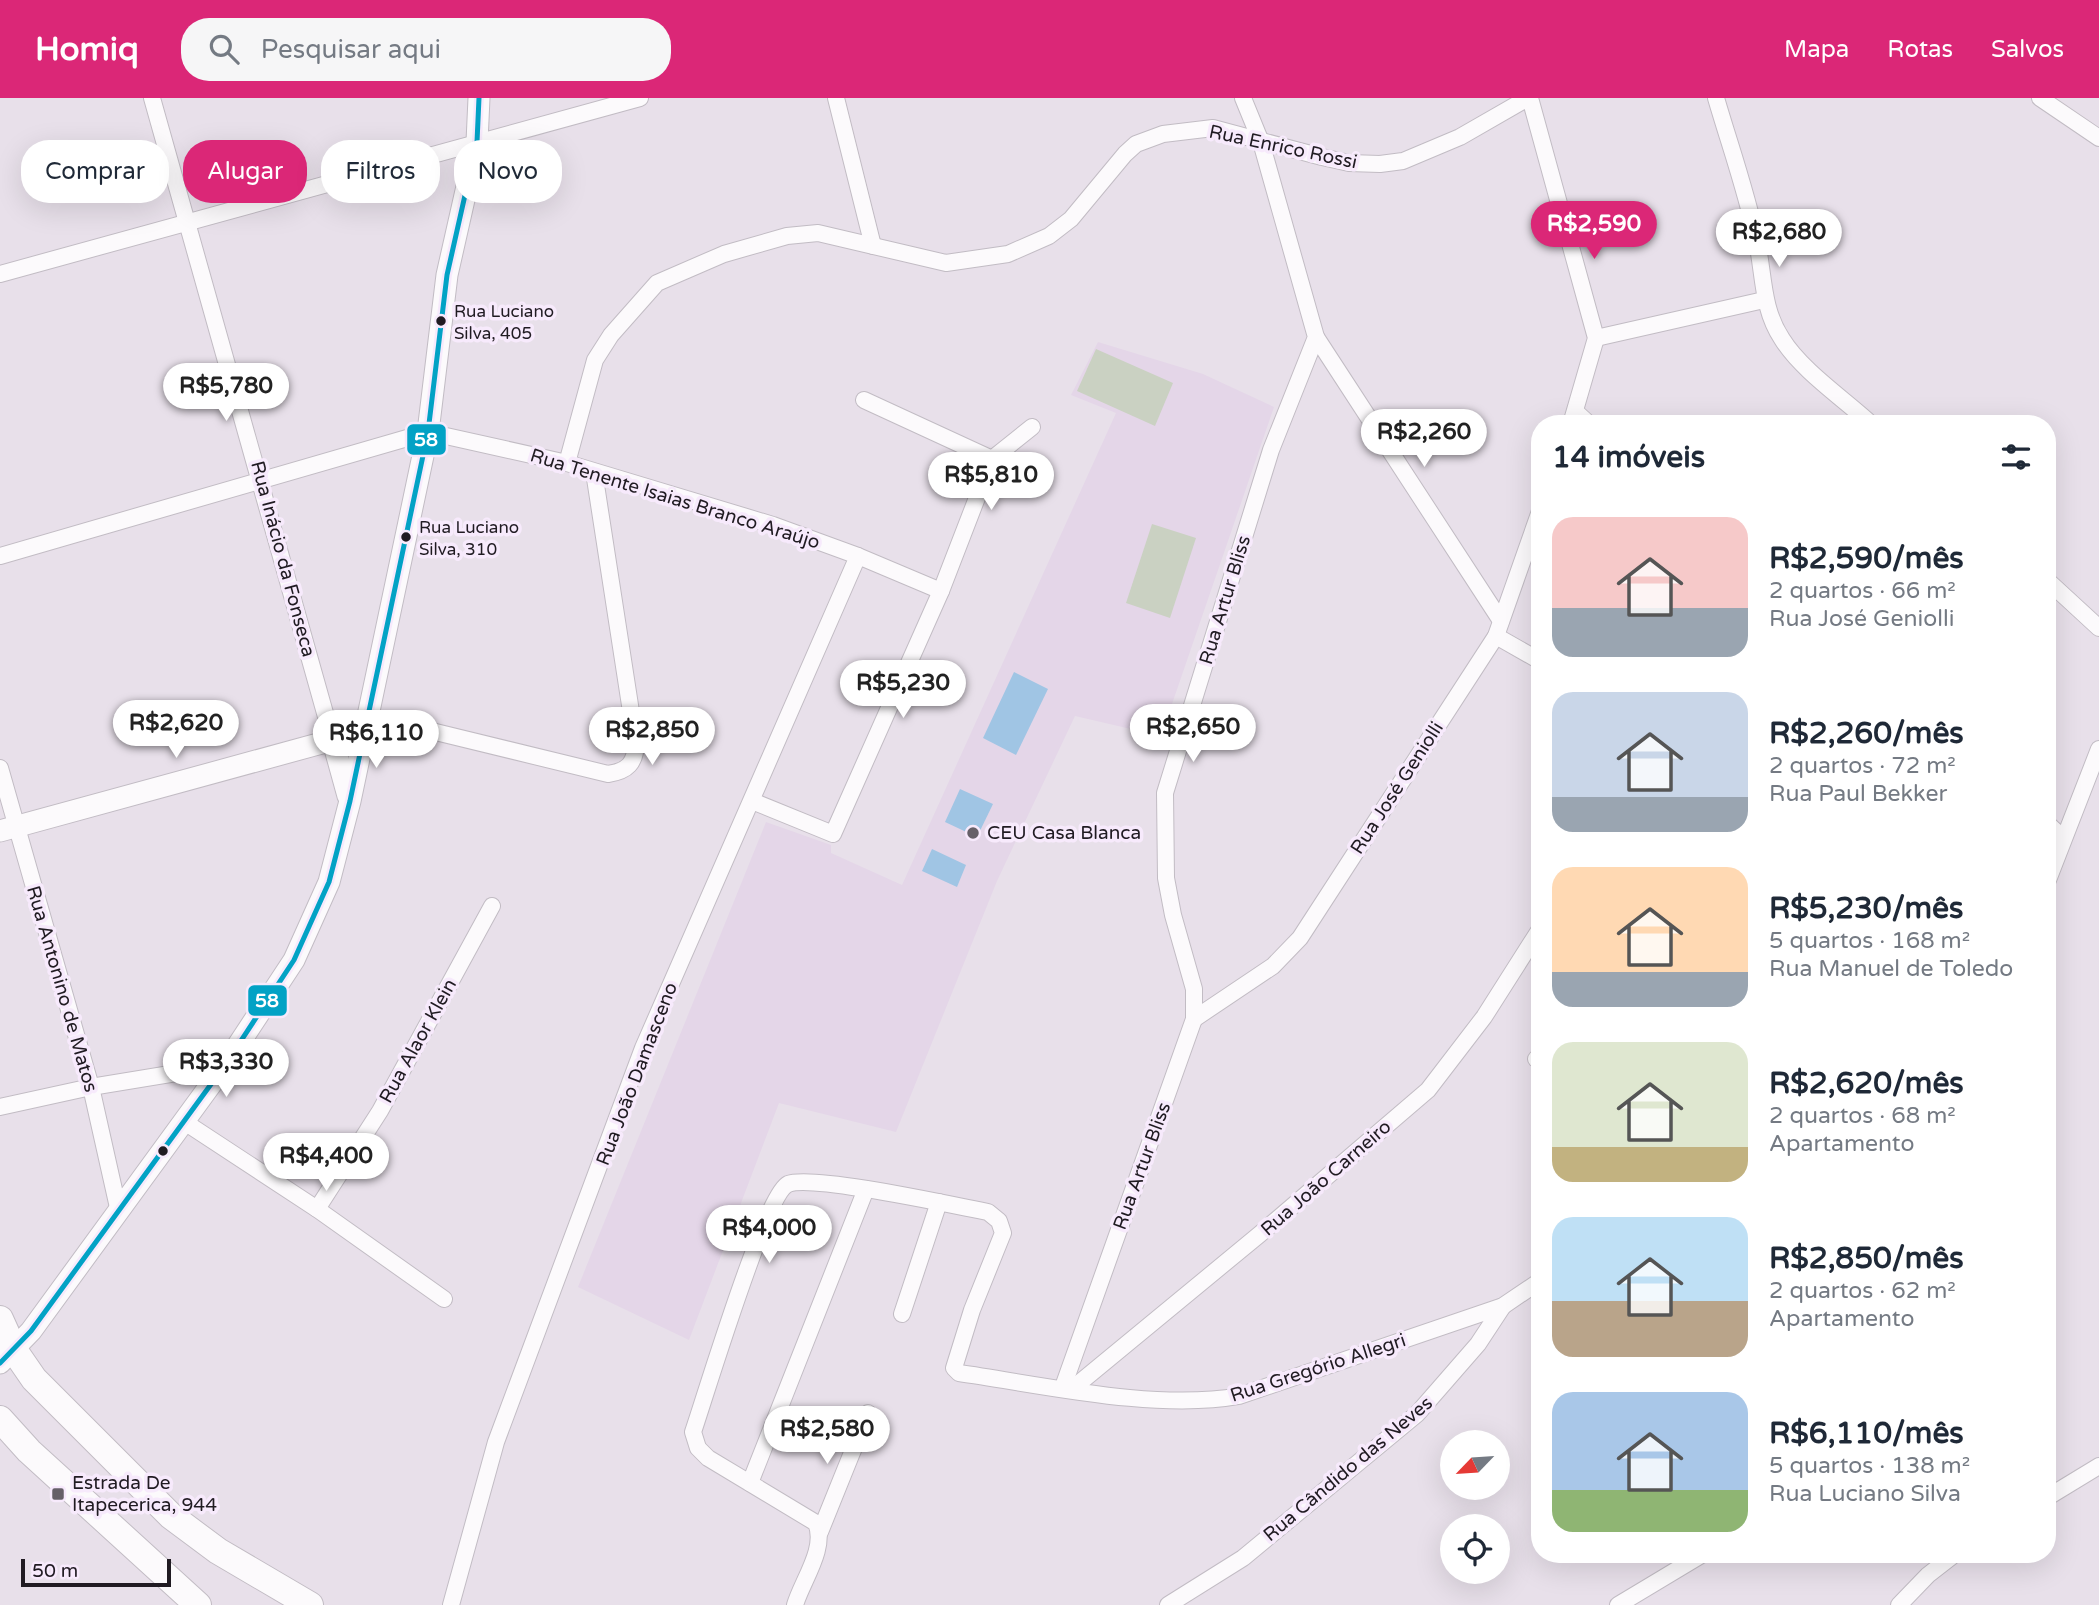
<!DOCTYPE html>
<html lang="pt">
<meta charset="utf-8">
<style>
body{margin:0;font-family:"Varela Round",sans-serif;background:#f6f6f7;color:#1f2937;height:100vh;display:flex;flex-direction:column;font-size:26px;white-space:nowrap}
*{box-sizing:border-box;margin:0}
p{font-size:23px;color:#747a83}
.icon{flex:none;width:38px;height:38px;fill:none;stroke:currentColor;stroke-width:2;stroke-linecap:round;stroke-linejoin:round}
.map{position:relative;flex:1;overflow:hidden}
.details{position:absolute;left:1531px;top:317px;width:525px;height:1148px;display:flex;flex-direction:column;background:#fff;border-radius:28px;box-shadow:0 7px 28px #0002}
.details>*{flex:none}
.banner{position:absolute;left:21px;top:42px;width:665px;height:63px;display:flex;gap:14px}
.needle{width:46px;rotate:245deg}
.buttons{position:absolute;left:1440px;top:1332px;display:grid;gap:14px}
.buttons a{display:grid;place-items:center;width:70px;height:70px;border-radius:50%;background:#fff;box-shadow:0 7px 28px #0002;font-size:35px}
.scale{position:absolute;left:21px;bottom:18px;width:150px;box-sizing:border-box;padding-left:7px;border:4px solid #201b22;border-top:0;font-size:19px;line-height:24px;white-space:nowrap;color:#201b22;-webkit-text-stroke:5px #f7eafc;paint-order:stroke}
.price{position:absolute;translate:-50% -60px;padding:0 16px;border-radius:24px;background:#fff;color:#222;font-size:23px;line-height:46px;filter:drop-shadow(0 2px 4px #0008)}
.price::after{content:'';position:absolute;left:50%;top:42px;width:21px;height:16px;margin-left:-10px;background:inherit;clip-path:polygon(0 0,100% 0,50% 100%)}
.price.selected{background:#db2777;color:#fff}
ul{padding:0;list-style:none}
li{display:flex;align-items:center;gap:21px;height:175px;padding:0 21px}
li span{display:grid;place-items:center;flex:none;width:196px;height:140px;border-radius:21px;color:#555}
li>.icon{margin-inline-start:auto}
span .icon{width:84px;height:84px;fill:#fffc;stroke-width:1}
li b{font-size:30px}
h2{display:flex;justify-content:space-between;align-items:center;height:84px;padding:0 21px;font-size:30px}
.tag{padding:0 24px;border-radius:28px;background:#fff;box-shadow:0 7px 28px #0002;font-size:24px;line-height:63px}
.tag.selected{background:#db2777;color:#fff}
header{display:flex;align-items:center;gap:42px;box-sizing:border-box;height:98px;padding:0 35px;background:#db2777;color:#fff}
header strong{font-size:33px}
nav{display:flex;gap:38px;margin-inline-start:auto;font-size:24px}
.search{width:490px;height:63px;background:#f6f6f7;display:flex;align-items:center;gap:18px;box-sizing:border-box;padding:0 24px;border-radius:28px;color:#747a83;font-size:26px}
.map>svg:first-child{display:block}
</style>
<header>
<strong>Homiq</strong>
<div class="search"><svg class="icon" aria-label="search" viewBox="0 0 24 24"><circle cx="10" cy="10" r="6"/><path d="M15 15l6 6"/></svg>Pesquisar aqui</div>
<nav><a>Mapa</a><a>Rotas</a><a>Salvos</a></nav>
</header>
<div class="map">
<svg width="2099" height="1507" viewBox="0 0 2099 1507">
<rect width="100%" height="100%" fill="#e8e0ea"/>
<path fill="#e4d6e8" d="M1098,244L1203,276L1274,309L1161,638L1075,618L997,783L896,1034L779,1005L689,1242L578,1189L766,724L831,747V755L902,787L1116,315L1071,297Z"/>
<g fill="#cad1c2">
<path d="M1096,251L1173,285L1155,328L1077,293Z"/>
<path d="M1152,426L1196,440L1170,520L1126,505Z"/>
</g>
<g fill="#a0c5e4">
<path d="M1014,574L1048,591L1016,657L983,640Z"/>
<path d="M960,691L993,706L977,739L945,724Z"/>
<path d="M932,751L966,767L957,789L922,773Z"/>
</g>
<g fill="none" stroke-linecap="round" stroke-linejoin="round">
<defs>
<g id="minor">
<path d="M152,0L332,640"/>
<path d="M836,0L873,148"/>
<path d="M1530,0L1596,240L1571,326"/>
<path d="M1716,0C1730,48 1747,95 1757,144C1764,178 1762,211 1782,241C1801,272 1844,301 1871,326"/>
<path d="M2040,0L2099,40"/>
<path d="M0,176L640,0"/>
<path d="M1316,239L1501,523"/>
<path d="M1596,240L1764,202"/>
<path d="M864,302L992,361"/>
<path d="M1576,314L1589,326"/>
<path d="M567,365L595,262L611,237L657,185L724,156L787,138L818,135L946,165L1008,156L1049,138L1071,121L1125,56L1136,46L1163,36L1213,30L1322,59L1349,65L1380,66L1403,63L1460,39L1528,0"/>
<path d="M0,458L428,334L567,365L773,427L858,458L941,493"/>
<path d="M2048,483L2099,530"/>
<path d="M1496,538L1540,563"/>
<path d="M362,634L411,628L608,676C628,673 635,665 636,646L594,374"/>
<path d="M0,670L91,989L119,1114"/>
<path d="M752,703L833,736L941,493L992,361L1032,329"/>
<path d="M2048,726L2062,739"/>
<path d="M2048,782L2099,651"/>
<path d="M1194,921L1273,868L1300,840L1496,538L1540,413"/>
<path d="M1536,961L1540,957"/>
<path d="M0,1009L91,989L225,967"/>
<path d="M183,1023L317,1111L444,1201"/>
<path d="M317,1111L380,1013L492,808"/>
<path d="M902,1216L939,1104"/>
<path d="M1063,1289L1194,921V891L1173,817L1166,780L1165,695L1271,352L1316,239L1261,44L1243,0"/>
<path d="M1072,1291L1260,1136L1428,992L1484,919L1540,831"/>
<path d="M750,1385L866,1091"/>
<path d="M2048,1399L2099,1368"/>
<path d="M820,1434L868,1315"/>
<path d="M451,1507L496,1344L643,950L858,458"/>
<path d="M795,1507C802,1483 827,1450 816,1425L708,1360L698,1350L693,1334C705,1299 766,1096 788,1086C812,1076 956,1108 988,1114L999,1123L1003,1135L972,1212L954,1270L959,1275C1043,1287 1156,1313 1239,1298L1503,1208L1540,1183"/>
<path d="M1168,1507L1243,1460L1417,1316L1478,1246L1503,1208"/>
<path d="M1618,1507L1703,1456"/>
<path d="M1899,1507L1928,1477L1955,1456"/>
</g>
<g id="tertiary">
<path d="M332,640L348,698"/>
<path d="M0,733L362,634"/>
<path d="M0,1265L31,1233L225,967L294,862L329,784L350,703L428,334L447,177L477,44L479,0"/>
</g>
<g id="primary">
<path d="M0,1221L14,1252L34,1281L171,1418L218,1453L310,1507"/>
<path d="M0,1321L29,1353L198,1507"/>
</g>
</defs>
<use href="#minor" stroke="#c2bcc4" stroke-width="18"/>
<use href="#tertiary" stroke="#c2bcc4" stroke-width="23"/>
<use href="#primary" stroke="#c2bcc4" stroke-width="28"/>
<use href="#minor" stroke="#fcfafc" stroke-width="16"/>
<use href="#tertiary" stroke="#fcfafc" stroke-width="21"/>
<use href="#primary" stroke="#fcfafc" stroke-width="26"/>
<defs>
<path id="bus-1" d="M0,1265L31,1233L225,967L294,862L329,784L350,703L428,334L447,177L477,44L479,0"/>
</defs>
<use href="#bus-1" stroke="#f7eafc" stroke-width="10"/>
<use href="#bus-1" stroke="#02a2c5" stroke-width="5"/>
</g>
<g fill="#201b22" stroke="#f7eafc" stroke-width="2.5">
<circle cx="441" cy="223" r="6"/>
<circle cx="406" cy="439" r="6"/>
<circle cx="163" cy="1053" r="6"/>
</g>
<g fill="#666068" stroke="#f7eafc" stroke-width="2.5">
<circle cx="973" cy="735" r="7"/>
<rect x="51" y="1389" width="14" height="14" rx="3.5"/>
</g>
<g text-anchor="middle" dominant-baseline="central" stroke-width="7" stroke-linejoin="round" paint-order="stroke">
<g font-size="17" fill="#201b22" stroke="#f7eafc" text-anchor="start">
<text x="454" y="213">Rua Luciano<tspan x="454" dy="22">Silva, 405</tspan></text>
<text x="419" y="429">Rua Luciano<tspan x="419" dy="22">Silva, 310</tspan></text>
</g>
<g font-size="19" fill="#201b22" stroke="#f7eafc">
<text transform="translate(1283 49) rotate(12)">Rua Enrico Rossi</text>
<text transform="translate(675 401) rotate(17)">Rua Tenente Isaias Branco Araújo</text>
<text transform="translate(283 461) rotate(75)">Rua Inácio da Fonseca</text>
<text transform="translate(1225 502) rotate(-73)">Rua Artur Bliss</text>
<text transform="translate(1397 690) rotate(-57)">Rua José Geniolli</text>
<text transform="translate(62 891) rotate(74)">Rua Antonino de Matos</text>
<text transform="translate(418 943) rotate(-61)">Rua Alaor Klein</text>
<text transform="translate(637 976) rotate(-69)">Rua João Damasceno</text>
<text transform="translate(1142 1068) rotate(-70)">Rua Artur Bliss</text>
<text transform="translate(1326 1080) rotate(-41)">Rua João Carneiro</text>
<text transform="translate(1318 1270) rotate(-18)">Rua Gregório Allegri</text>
<text transform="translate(1348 1371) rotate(-40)">Rua Cândido das Neves</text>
</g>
<g font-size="19" fill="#201b22" stroke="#f7eafc" text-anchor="start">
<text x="987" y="735">CEU Casa Blanca</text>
<text x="72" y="1385">Estrada De<tspan x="72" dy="22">Itapecerica, 944</tspan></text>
</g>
</g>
<g stroke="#f7eafc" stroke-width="2.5">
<rect x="406" y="325" width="41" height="33" rx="7" fill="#02a2c5"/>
<rect x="247" y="886" width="41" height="33" rx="7" fill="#02a2c5"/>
</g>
<g font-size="19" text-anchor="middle" font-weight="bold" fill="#fff">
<text x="426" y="348">58</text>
<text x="267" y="909">58</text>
</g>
</svg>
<div class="buttons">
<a><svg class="needle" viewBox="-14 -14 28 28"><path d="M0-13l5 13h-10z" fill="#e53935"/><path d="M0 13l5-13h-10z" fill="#747a83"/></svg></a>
<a><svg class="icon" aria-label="locate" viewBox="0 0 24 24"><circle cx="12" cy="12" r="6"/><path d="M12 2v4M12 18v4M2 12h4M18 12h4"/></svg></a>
</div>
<div class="scale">50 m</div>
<b class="price selected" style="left:1594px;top:163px">R$2,590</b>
<b class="price" style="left:1779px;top:171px">R$2,680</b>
<b class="price" style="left:226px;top:325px">R$5,780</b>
<b class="price" style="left:1424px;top:371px">R$2,260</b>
<b class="price" style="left:991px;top:414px">R$5,810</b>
<b class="price" style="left:903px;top:622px">R$5,230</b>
<b class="price" style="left:176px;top:662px">R$2,620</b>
<b class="price" style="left:1193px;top:666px">R$2,650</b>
<b class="price" style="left:652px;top:669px">R$2,850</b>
<b class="price" style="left:376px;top:672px">R$6,110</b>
<b class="price" style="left:226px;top:1001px">R$3,330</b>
<b class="price" style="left:326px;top:1095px">R$4,400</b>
<b class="price" style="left:769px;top:1167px">R$4,000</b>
<b class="price" style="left:827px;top:1368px">R$2,580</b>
<div class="banner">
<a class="tag">Comprar</a>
<a class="tag selected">Alugar</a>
<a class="tag">Filtros</a>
<a class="tag">Novo</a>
</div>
<section class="details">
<h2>14 imóveis<svg class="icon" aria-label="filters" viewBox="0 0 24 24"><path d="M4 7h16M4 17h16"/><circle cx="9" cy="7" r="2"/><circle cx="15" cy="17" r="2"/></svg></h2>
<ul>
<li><span style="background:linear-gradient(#f6c9c9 65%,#9aa5b1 0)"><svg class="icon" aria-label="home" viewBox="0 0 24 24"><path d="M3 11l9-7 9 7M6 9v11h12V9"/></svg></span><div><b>R$2,590/mês</b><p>2 quartos · 66 m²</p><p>Rua José Geniolli</p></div></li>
<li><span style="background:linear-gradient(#c9d6e8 75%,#9aa5b1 0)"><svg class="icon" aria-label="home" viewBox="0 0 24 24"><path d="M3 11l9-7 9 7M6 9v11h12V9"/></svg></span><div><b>R$2,260/mês</b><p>2 quartos · 72 m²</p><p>Rua Paul Bekker</p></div></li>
<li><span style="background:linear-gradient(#ffd9b3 75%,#9aa5b1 0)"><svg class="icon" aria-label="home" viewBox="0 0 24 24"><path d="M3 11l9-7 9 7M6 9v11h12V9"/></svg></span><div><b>R$5,230/mês</b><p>5 quartos · 168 m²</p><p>Rua Manuel de Toledo</p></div></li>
<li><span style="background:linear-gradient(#dfe7d0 75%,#c2b280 0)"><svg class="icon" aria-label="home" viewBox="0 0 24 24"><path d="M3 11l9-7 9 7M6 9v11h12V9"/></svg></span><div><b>R$2,620/mês</b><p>2 quartos · 68 m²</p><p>Apartamento</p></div></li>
<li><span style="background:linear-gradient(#bfe0f5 60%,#b9a48a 0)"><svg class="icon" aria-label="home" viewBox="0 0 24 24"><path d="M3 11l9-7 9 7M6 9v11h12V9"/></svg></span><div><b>R$2,850/mês</b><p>2 quartos · 62 m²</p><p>Apartamento</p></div></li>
<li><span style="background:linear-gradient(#a9c7e8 70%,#8fb573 0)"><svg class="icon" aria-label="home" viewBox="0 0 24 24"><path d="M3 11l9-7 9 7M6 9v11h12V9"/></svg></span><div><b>R$6,110/mês</b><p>5 quartos · 138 m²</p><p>Rua Luciano Silva</p></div></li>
</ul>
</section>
</div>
